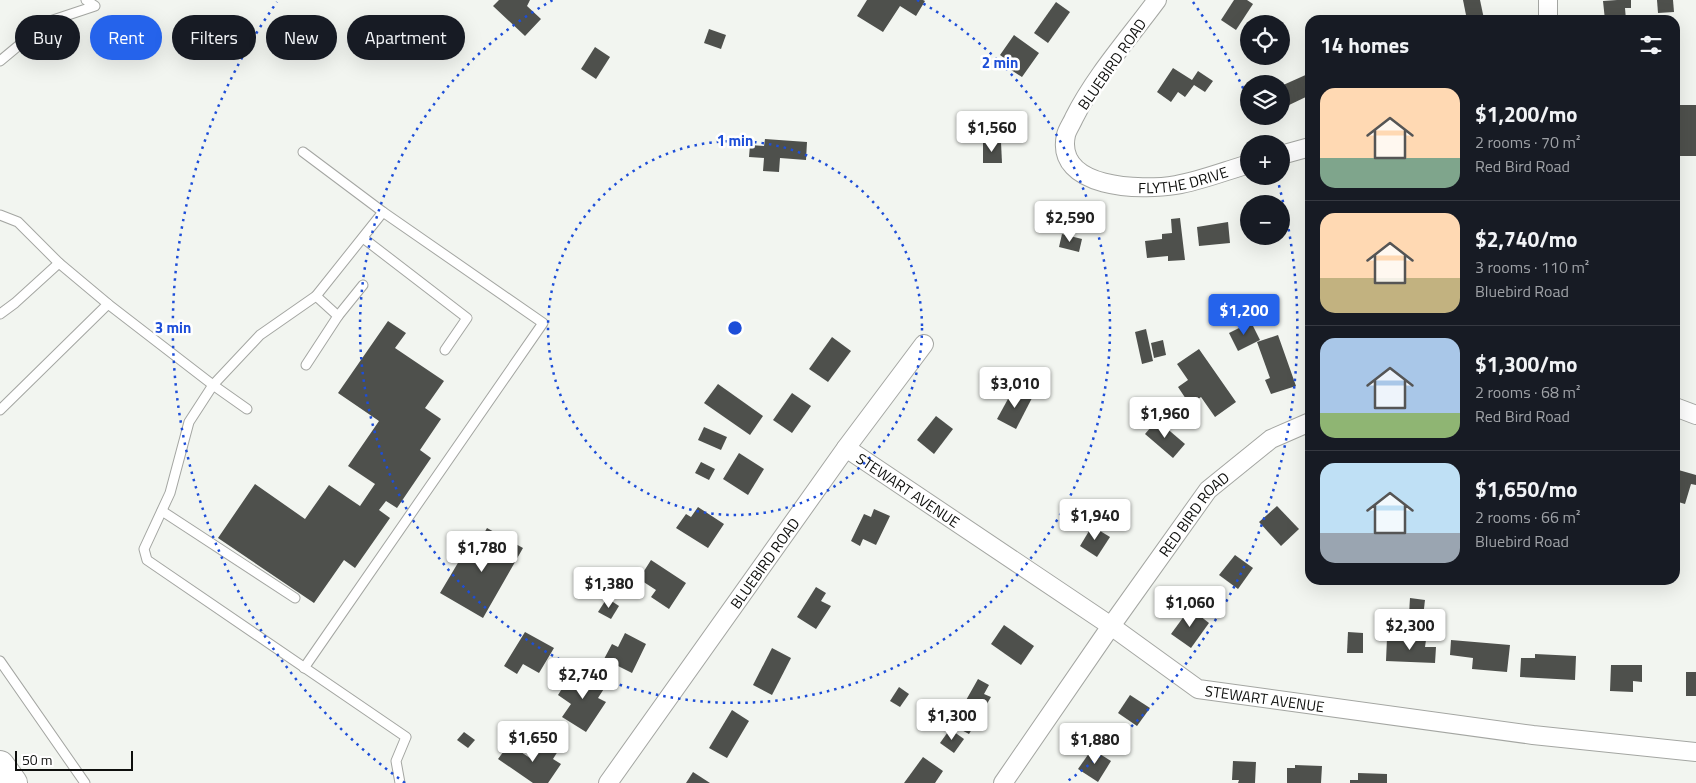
<!DOCTYPE html>
<meta charset="utf-8">
<style>
body{margin:0;font-family:"Titillium Web",sans-serif;background:#242831;color:#f1f3f6;height:100vh;display:flex;flex-direction:column;font-size:19px;white-space:nowrap}
*{box-sizing:border-box;margin:0}
p{font-size:16px;color:#9ea1a6}
.icon{flex:none;width:28px;height:28px;fill:none;stroke:currentColor;stroke-width:2;stroke-linecap:round;stroke-linejoin:round}
.map{position:relative;flex:1;overflow:hidden}
.drawer{position:absolute;left:1305px;top:15px;width:375px;height:570px;display:flex;flex-direction:column;background:#171b24;border-radius:15px;box-shadow:0 5px 20px #0002}
.drawer>*{flex:none}
.guide{position:absolute;left:15px;top:15px;width:475px;height:45px;display:flex;gap:10px}
.buttons{position:absolute;left:1240px;top:15px;display:grid;gap:10px}
.buttons a{display:grid;place-items:center;width:50px;height:50px;border-radius:50%;background:#171b24;box-shadow:0 5px 20px #0002;font-size:25px}
.scale{position:absolute;left:15px;bottom:12px;width:118px;box-sizing:border-box;padding-left:5px;border:2px solid #0e0f0d;border-top:0;font-size:14px;line-height:18px;white-space:nowrap;color:#0e0f0d;-webkit-text-stroke:4px #fff;paint-order:stroke}
.price{position:absolute;translate:-50% -42px;padding:0 11px;border-radius:5px;background:#fff;color:#222;font-size:16px;line-height:32px;filter:drop-shadow(0 1px 2px #0008)}
.price::after{content:'';position:absolute;left:50%;top:30px;width:15px;height:11px;margin-left:-8px;background:inherit;clip-path:polygon(0 0,100% 0,50% 100%)}
.price.selected{background:#2563eb;color:#fff}
ul{padding:0;list-style:none}
li{display:flex;align-items:center;gap:15px;height:125px;padding:0 15px}
li+li{border-top:1px solid #363941}
li span{display:grid;place-items:center;flex:none;width:140px;height:100px;border-radius:15px;color:#555}
li>.icon{margin-inline-start:auto}
span .icon{width:60px;height:60px;fill:#fffc;stroke-width:1}
li b{font-size:21px}
h2{display:flex;justify-content:space-between;align-items:center;height:60px;padding:0 15px;font-size:21px}
.chip{padding:0 18px;border-radius:22px;background:#171b24;box-shadow:0 5px 20px #0002;font-size:18px;line-height:45px}
.chip.selected{background:#2563eb;color:#fff}
.map>svg:first-child{display:block}
</style>
<div class="map">
<svg width="1696" height="783" viewBox="0 0 1696 783">
<rect width="100%" height="100%" fill="#f2f5f0"/>
<g fill="#4e504c">
<path d="M499,0H530L527,6L541,19L525,36L493,6Z"/>
<path d="M867,0H923L925,1L916,16L900,6L883,32L857,16Z"/>
<path d="M1234,0H1247L1253,4L1236,30L1221,20Z"/>
<path d="M1463,0H1480L1484,19L1467,20Z"/>
<path d="M1617,0H1631V8H1625L1626,20H1605L1603,1Z"/>
<path d="M1657,0H1673L1674,12L1658,13Z"/>
<path d="M1056,2L1070,12L1048,43L1034,33Z"/>
<path d="M709,29L726,35L721,49L704,43Z"/>
<path d="M1014,35L1039,53L1022,77L1008,68L1011,63L1000,55Z"/>
<path d="M595,47L610,57L596,79L581,69Z"/>
<path d="M1173,68L1192,80L1198,71L1213,81L1205,92L1194,85L1185,97L1178,92L1171,102L1157,92Z"/>
<path d="M1310,73V95L1287,106L1281,93V86Z"/>
<rect x="1679" y="105" width="17" height="51"/>
<path d="M765,139L807,142L806,160L780,158L779,172L763,171L764,158L749,157L750,145L764,146Z"/>
<path d="M983,142H1001L1002,163H983Z"/>
<path d="M1180,218L1185,260L1168,261V256L1147,258L1145,241L1162,239V234L1172,233L1171,219Z"/>
<path d="M1228,222L1230,243L1199,246L1197,227Z"/>
<path d="M1062,234L1082,239L1079,252L1059,247Z"/>
<path d="M388,321L406,333L395,348L444,381L425,408L441,419L420,450L431,458L397,508L386,501L379,510L390,518L355,568L344,560L314,603L218,538L255,484L305,519L329,485L360,506L375,484L348,466L379,421L338,393Z"/>
<path d="M1251,322L1260,340L1238,351L1229,333Z"/>
<path d="M1146,329L1153,361L1142,364L1135,332Z"/>
<path d="M1278,335L1296,386L1271,394L1265,380L1270,378L1257,342Z"/>
<path d="M832,337L851,351L828,382L809,369Z"/>
<path d="M1163,340L1166,355L1154,358L1151,343Z"/>
<path d="M1199,349L1236,402L1215,417L1201,397L1190,405L1178,387L1188,380L1177,364Z"/>
<path d="M718,384L763,416L750,435L704,403Z"/>
<path d="M1014,388L1032,398L1016,429L997,419Z"/>
<path d="M792,393L811,406L792,433L773,420Z"/>
<path d="M936,416L953,429L934,454L917,440Z"/>
<path d="M1157,420L1185,444L1173,458L1145,434Z"/>
<path d="M704,427L727,437L721,450L698,440Z"/>
<path d="M739,453L764,469L748,495L723,479Z"/>
<path d="M701,462L715,469L709,480L695,473Z"/>
<path d="M1675,469L1696,475V485L1691,484L1685,504L1675,501L1677,492L1675,491Z"/>
<path d="M1277,506L1299,529L1281,546L1259,522Z"/>
<path d="M698,507L724,524L708,548L676,528L686,514L691,517Z"/>
<path d="M874,509L890,516L876,545L863,539L860,546L851,541L864,514L871,517Z"/>
<path d="M1092,526L1110,537L1097,557L1080,546Z"/>
<path d="M487,528L523,548L483,618L440,593L468,546L475,549Z"/>
<path d="M1235,555L1253,568L1238,589L1219,575Z"/>
<path d="M651,560L686,583L669,609L651,597L656,590L639,579Z"/>
<path d="M816,587L826,593L821,601L831,606L816,629L797,617Z"/>
<path d="M607,598L619,606L611,619L598,612Z"/>
<path d="M1410,598L1425,600L1423,617L1409,615Z"/>
<path d="M1190,608L1209,623L1191,648L1171,634Z"/>
<path d="M1004,625L1034,646L1021,665L991,644Z"/>
<path d="M525,632L554,648L539,673L523,664L517,674L504,666Z"/>
<path d="M1348,632L1363,633V653H1347Z"/>
<path d="M625,633L646,644L632,673L604,659L612,644L618,647Z"/>
<path d="M1387,638L1426,640L1425,647H1436L1435,663L1386,661Z"/>
<path d="M1451,640L1510,645L1507,672L1472,669L1473,658L1450,655Z"/>
<path d="M772,648L791,658L772,695L753,685Z"/>
<path d="M1535,654L1576,656L1575,680L1520,677L1521,658H1535Z"/>
<path d="M1611,665H1642V682L1633,681V692L1610,691Z"/>
<path d="M585,671L607,684L598,698L606,702L586,732L562,717L571,704L558,695L570,676L579,681Z"/>
<rect x="1686" y="672" width="10" height="24"/>
<path d="M978,679L989,685L984,694L991,697L969,734L952,725Z"/>
<path d="M899,687L909,694L900,707L890,701Z"/>
<path d="M1130,695L1150,708L1137,726L1118,713Z"/>
<path d="M732,710L749,721L727,758L709,748Z"/>
<path d="M950,729L964,739L954,753L940,743Z"/>
<path d="M464,732L475,740L468,748L457,740Z"/>
<path d="M542,740L558,751L553,759L561,764L548,783H533L498,759L509,744L530,758Z"/>
<path d="M1092,749L1111,761L1098,782L1078,769Z"/>
<path d="M923,757L943,771L935,783H904Z"/>
<path d="M1233,761L1256,762L1255,783H1238L1239,780H1232Z"/>
<path d="M1295,765L1322,766L1321,783H1287V768H1295Z"/>
<path d="M693,772L710,783H686Z"/>
<path d="M1358,773L1387,774V783H1350V780H1358Z"/>
</g>
<g fill="none" stroke-linecap="round" stroke-linejoin="round">
<defs>
<g id="lane">
<path d="M0,61L47,22L95,6L86,0"/>
<path d="M303,152L383,212L543,323L304,668"/>
<path d="M383,212L316,296L260,335L213,385L189,422L170,493L144,549L147,560L406,737L396,761L400,783"/>
<path d="M0,215L18,222L59,263L108,304L213,385L247,409"/>
<path d="M363,238L467,318L445,350"/>
<path d="M316,296L338,316"/>
<path d="M0,314L15,303L59,263"/>
<path d="M306,365L338,316L363,285"/>
<path d="M0,410L108,304"/>
<path d="M162,511L295,598"/>
<path d="M0,661L85,783"/>
</g>
<g id="street">
<path id="s1" d="M1157,0C1129,38 1095,76 1074,118C1072,123 1067,130 1066,135C1054,189 1142,191 1176,185C1200,181 1225,171 1249,164"/>
<path d="M1548,0V20"/>
<path d="M1281,155L1310,147"/>
<path d="M1675,407L1696,415"/>
<path id="s2" d="M846,448L1111,626L1198,689L1533,735L1696,752"/>
<path id="s3" d="M608,783L846,448L924,344"/>
<path id="s4" d="M1003,783L1111,626L1208,490L1271,439L1310,422"/>
</g>
<path id="primary" d="M0,765L13,783"/>
</defs>
<use href="#lane" stroke="#a4a6a2" stroke-width="11"/>
<use href="#street" stroke="#a4a6a2" stroke-width="20"/>
<use href="#primary" stroke="#a4a6a2" stroke-width="30"/>
<use href="#lane" stroke="#fff" stroke-width="9"/>
<use href="#street" stroke="#fff" stroke-width="18"/>
<use href="#primary" stroke="#fff" stroke-width="28"/>
</g>
<g fill="none" stroke="#1d4ed8" stroke-width="2.5" stroke-dasharray="2.5 5">
<circle cx="735" cy="328" r="187"/>
<path d="M917 0A375 375 0 1 1 553 0"/>
<path d="M405 783A562 562 0 0 1 277 2M1193 2A562 562 0 0 1 1248 99M1277 178A562 562 0 0 1 1065 783"/>
</g>
<g text-anchor="middle" dominant-baseline="central" stroke-width="5" stroke-linejoin="round" paint-order="stroke">
<g font-size="15" fill="#0e0f0d" stroke="#fff">
<text transform="translate(1112 64) rotate(-55)">BLUEBIRD ROAD</text>
<text stroke="none"><textPath href="#s1" startOffset="312">FLYTHE DRIVE</textPath></text>
<text stroke="none"><textPath href="#s2" startOffset="75">STEWART AVENUE</textPath></text>
<text stroke="none"><textPath href="#s4" startOffset="330">RED BIRD ROAD</textPath></text>
<text stroke="none"><textPath href="#s3" startOffset="270">BLUEBIRD ROAD</textPath></text>
<text stroke="none"><textPath href="#s2" startOffset="494">STEWART AVENUE</textPath></text>
</g>
</g>
<circle cx="735" cy="328" r="8" fill="#1d4ed8" stroke="#fff" stroke-width="2.5"/>
<g font-size="15" text-anchor="middle" font-weight="bold" fill="#1d4ed8" stroke="#fff" stroke-width="5" stroke-linejoin="round" paint-order="stroke">
<text x="1000" y="68">2 min</text>
<text x="735" y="146">1 min</text>
<text x="173" y="333">3 min</text>
</g>
</svg>
<div class="buttons">
<a><svg class="icon" aria-label="locate" viewBox="0 0 24 24"><circle cx="12" cy="12" r="6"/><path d="M12 2v4M12 18v4M2 12h4M18 12h4"/></svg></a>
<a><svg class="icon" aria-label="layers" viewBox="0 0 24 24"><path d="M12 4l9 5-9 5-9-5zM3 14l9 5 9-5"/></svg></a>
<a>+</a>
<a>−</a>
</div>
<div class="scale">50 m</div>
<b class="price" style="left:992px;top:153px">$1,560</b>
<b class="price" style="left:1070px;top:243px">$2,590</b>
<b class="price selected" style="left:1244px;top:336px">$1,200</b>
<b class="price" style="left:1015px;top:409px">$3,010</b>
<b class="price" style="left:1165px;top:439px">$1,960</b>
<b class="price" style="left:1095px;top:541px">$1,940</b>
<b class="price" style="left:482px;top:573px">$1,780</b>
<b class="price" style="left:609px;top:609px">$1,380</b>
<b class="price" style="left:1190px;top:628px">$1,060</b>
<b class="price" style="left:1410px;top:651px">$2,300</b>
<b class="price" style="left:583px;top:700px">$2,740</b>
<b class="price" style="left:952px;top:741px">$1,300</b>
<b class="price" style="left:533px;top:763px">$1,650</b>
<b class="price" style="left:1095px;top:765px">$1,880</b>
<div class="guide">
<a class="chip">Buy</a>
<a class="chip selected">Rent</a>
<a class="chip">Filters</a>
<a class="chip">New</a>
<a class="chip">Apartment</a>
</div>
<section class="drawer">
<h2>14 homes<svg class="icon" aria-label="filters" viewBox="0 0 24 24"><path d="M4 7h16M4 17h16"/><circle cx="9" cy="7" r="2"/><circle cx="15" cy="17" r="2"/></svg></h2>
<ul>
<li><span style="background:linear-gradient(#ffd9b3 70%,#7fa58c 0)"><svg class="icon" aria-label="home" viewBox="0 0 24 24"><path d="M3 11l9-7 9 7M6 9v11h12V9"/></svg></span><div><b>$1,200/mo</b><p>2 rooms · 70 m²</p><p>Red Bird Road</p></div></li>
<li><span style="background:linear-gradient(#ffd9b3 65%,#c2b280 0)"><svg class="icon" aria-label="home" viewBox="0 0 24 24"><path d="M3 11l9-7 9 7M6 9v11h12V9"/></svg></span><div><b>$2,740/mo</b><p>3 rooms · 110 m²</p><p>Bluebird Road</p></div></li>
<li><span style="background:linear-gradient(#a9c7e8 75%,#8fb573 0)"><svg class="icon" aria-label="home" viewBox="0 0 24 24"><path d="M3 11l9-7 9 7M6 9v11h12V9"/></svg></span><div><b>$1,300/mo</b><p>2 rooms · 68 m²</p><p>Red Bird Road</p></div></li>
<li><span style="background:linear-gradient(#bfe0f5 70%,#9aa5b1 0)"><svg class="icon" aria-label="home" viewBox="0 0 24 24"><path d="M3 11l9-7 9 7M6 9v11h12V9"/></svg></span><div><b>$1,650/mo</b><p>2 rooms · 66 m²</p><p>Bluebird Road</p></div></li>
</ul>
</section>
</div>
